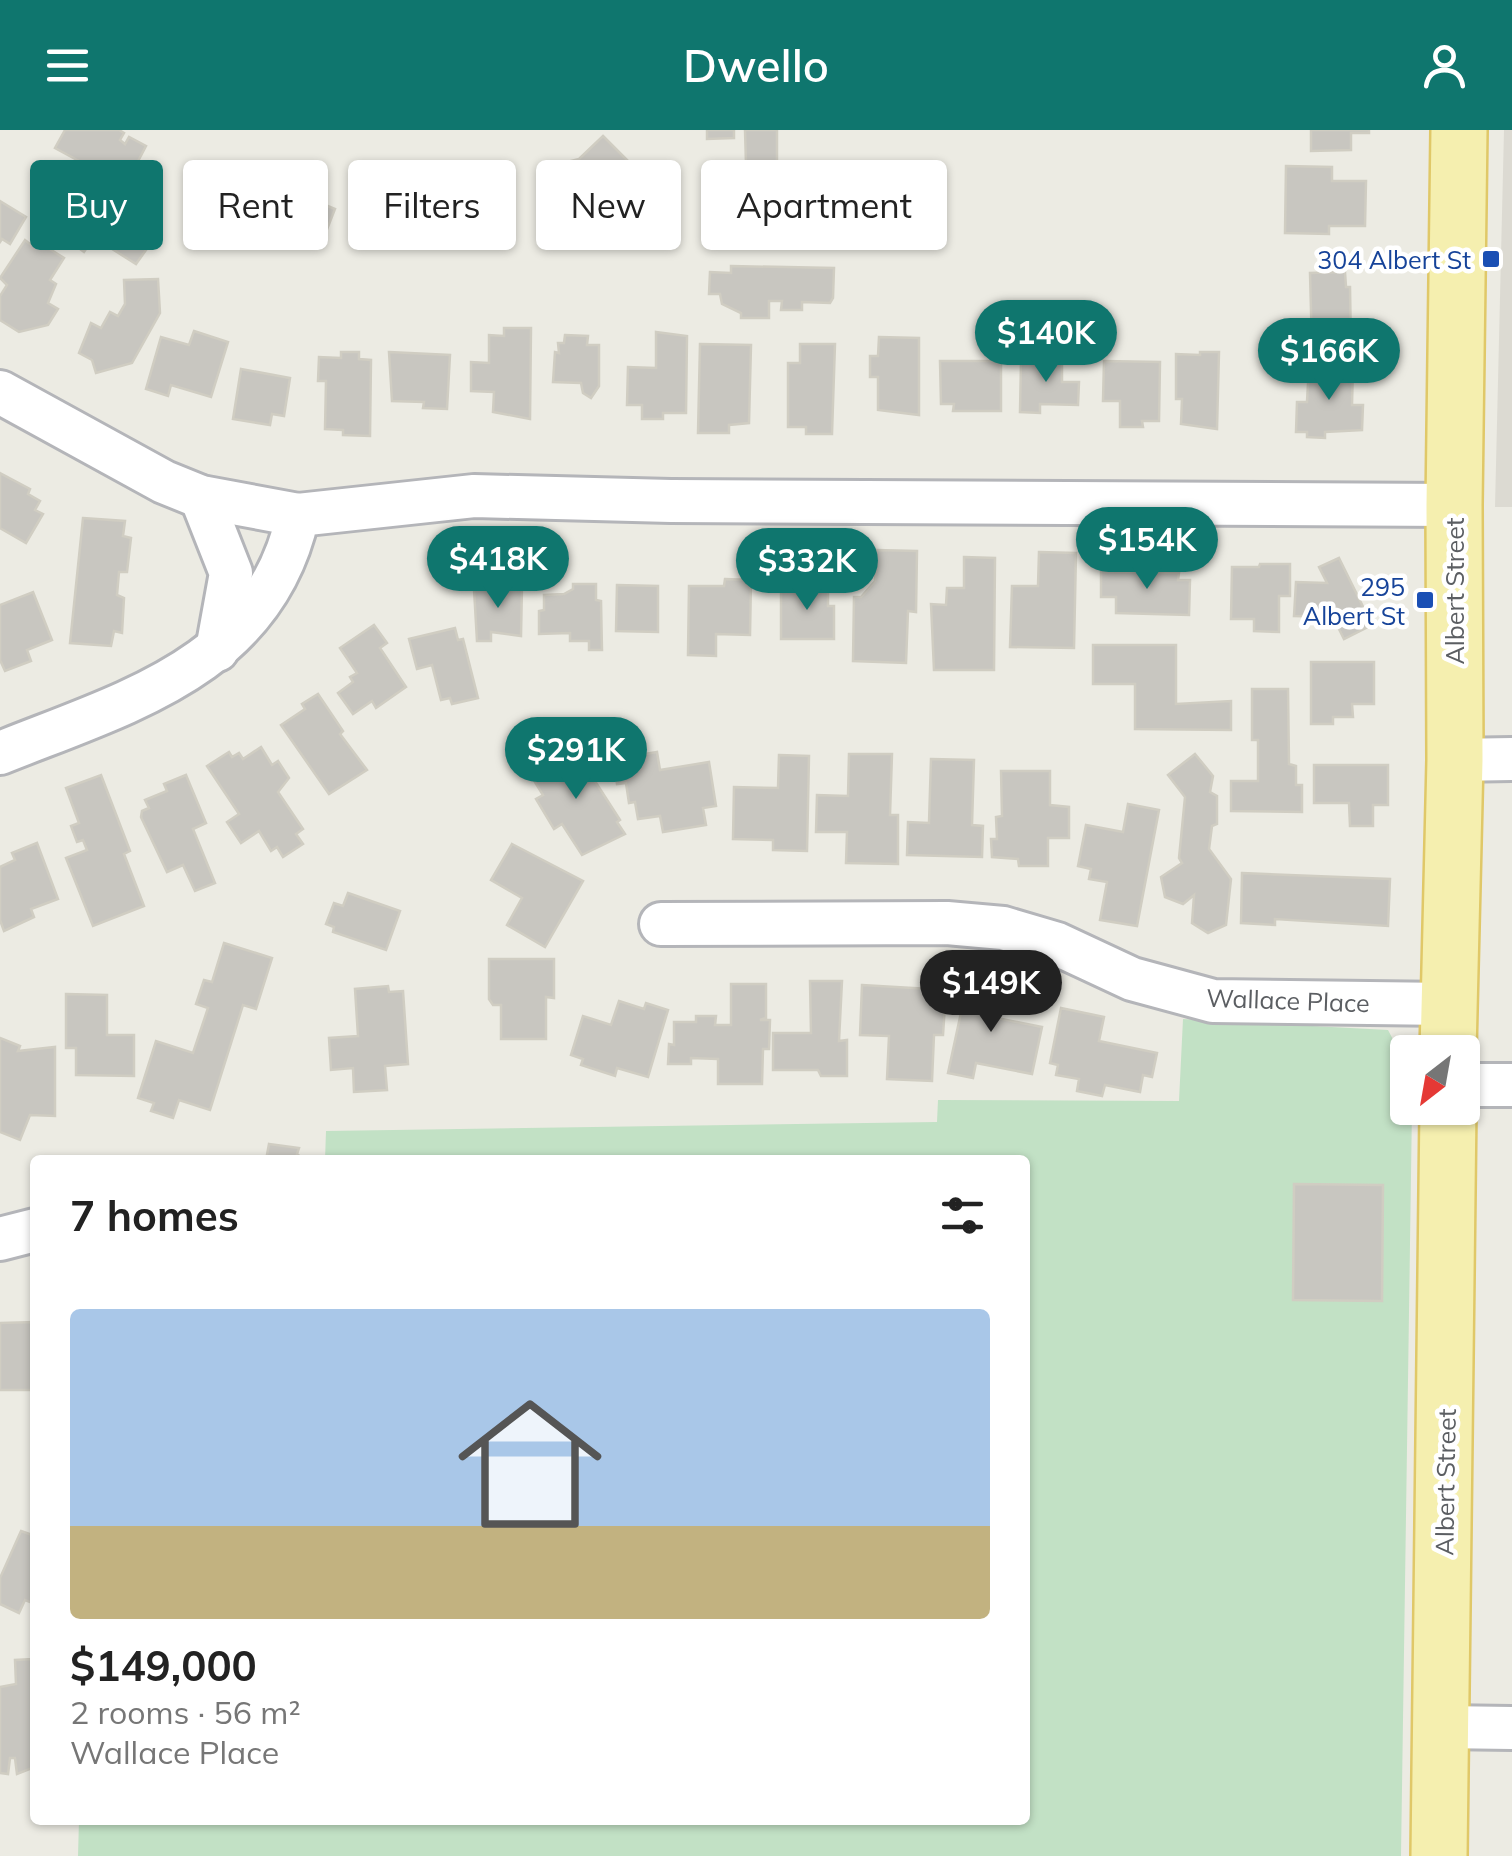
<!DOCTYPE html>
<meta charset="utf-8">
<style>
body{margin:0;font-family:Mulish,sans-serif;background:#f2f2f2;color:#222;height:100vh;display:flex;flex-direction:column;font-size:38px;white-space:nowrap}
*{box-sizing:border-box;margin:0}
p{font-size:32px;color:#767676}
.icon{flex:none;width:55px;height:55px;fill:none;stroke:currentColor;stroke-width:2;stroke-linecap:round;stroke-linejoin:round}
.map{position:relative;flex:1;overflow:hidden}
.sheet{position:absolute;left:30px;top:1025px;width:1000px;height:670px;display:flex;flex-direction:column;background:#fff;border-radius:10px;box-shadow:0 2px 8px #0004}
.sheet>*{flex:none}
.guide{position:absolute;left:30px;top:30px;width:1000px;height:90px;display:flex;gap:20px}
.needle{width:65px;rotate:211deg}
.tools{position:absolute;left:1390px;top:905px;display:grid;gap:20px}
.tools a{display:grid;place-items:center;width:90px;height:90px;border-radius:10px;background:#fff;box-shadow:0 2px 8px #0004;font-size:50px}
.price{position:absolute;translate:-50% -85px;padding:0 22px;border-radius:35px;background:#0f766e;color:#fff;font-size:32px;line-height:65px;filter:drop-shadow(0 2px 5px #0008)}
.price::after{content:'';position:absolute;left:50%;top:60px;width:30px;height:22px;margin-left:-15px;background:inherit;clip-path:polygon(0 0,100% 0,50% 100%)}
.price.on{background:#222;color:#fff}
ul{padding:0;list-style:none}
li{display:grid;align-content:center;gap:20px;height:530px;padding:0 40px}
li+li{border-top:2px solid #e0e0e0}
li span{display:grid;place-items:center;height:310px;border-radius:10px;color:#555}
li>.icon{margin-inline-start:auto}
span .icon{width:180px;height:180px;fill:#fffc;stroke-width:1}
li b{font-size:42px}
h2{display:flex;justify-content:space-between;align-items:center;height:120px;padding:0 40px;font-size:42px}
.pill{padding:0 35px;border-radius:10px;background:#fff;box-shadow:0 2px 8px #0004;font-size:35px;line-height:90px}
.pill.on{background:#0f766e;color:#fff}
header{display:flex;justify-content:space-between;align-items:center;height:130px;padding:0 40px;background:#0f766e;color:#fff;font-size:45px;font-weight:600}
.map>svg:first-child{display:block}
</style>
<header><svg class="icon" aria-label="menu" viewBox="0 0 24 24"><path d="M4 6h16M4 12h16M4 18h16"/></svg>Dwello<svg class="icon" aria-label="person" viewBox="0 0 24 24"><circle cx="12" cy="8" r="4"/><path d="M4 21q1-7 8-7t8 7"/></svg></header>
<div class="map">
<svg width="1512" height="1726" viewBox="0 0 1512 1726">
<rect width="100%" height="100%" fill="#ecebe3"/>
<path fill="#dcdad2" d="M1504,0H1512V377H1495Z"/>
<path fill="#c2e1c5" d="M1183,889L1388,900L1407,936L1408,978H1412L1401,1726H78L79,1690H1025V1030H325L326,1001L937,992L938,970L1179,971Z"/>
<g fill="#c8c6c0" stroke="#d0cdc2" stroke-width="2.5">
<path d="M65,0H119L124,3L120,10L125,14L129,7L146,16L136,35L131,32L124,44L108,35L103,44L55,18Z"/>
<path d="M707,0H734V8L707,9Z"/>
<path d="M745,0H777V34H746Z"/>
<path d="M1311,0H1369V3H1351V20L1311,21Z"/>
<path d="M603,6L636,39L599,74L554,87L540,39L579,29Z"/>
<path d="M285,36L299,64L335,79L322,112L272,92L267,82L258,88L250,72L258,68L250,53Z"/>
<path d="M415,36L454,37L457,44L514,45V82L415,81Z"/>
<path d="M1286,36L1332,37V51H1366L1365,96H1329V104L1285,103Z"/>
<path d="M787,45L797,63L805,58L874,79L863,116L808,100L774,118L767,105L756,111L741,84L763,72L757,62Z"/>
<path d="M76,49L104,69L99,75L108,81L112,75L156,106L136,134L101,112L97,117L90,113L84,122L60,104L66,95L46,82L63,57L68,61Z"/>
<path d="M0,71L26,87L10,114L2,109L0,112Z"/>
<path d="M34,109L64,128L50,150L56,154L48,173L58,179L48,195L19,202L0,190V166L7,155L0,148L25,110L30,114Z"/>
<path d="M731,136L834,138L833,168L830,173L802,172V180H781L782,171H769V188H741V183L722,174L720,164H709L710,142L731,143Z"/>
<path d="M1345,142L1346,157H1350L1351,217H1312L1310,143Z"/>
<path d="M158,149L160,183L132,233L96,243L92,230L79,223L91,193L101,198L110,182L118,186L125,174L124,150Z"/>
<path d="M504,198H531L530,289L493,282L494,262L471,261V232L489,233V205L504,206Z"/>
<path d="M194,201L228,212L211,267L171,255L168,266L146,259L161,207L189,215Z"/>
<path d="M656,202L687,206L686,283H663V289H642V275H627L628,237L656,238Z"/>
<path d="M565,205L588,206L587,215H599V256L591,268L583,263L581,253L553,252L555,222L559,223L558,213H564Z"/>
<path d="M879,207L919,208V285L878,280V247H870V226H878Z"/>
<path d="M700,214L751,215L749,293L729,295V303H698Z"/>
<path d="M800,214H835L832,304H806V297H788V233H800Z"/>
<path d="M341,222H359V229L371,230L370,306L343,305V300L325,299L326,251H318L319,227L341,228Z"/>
<path d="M389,222L450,225L447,279L423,278L424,272L392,271Z"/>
<path d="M1200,222H1219L1217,299L1181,294L1182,269H1176V224L1200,225Z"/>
<path d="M1046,225H1062V252H1079L1078,275L1040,274V283L1020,282L1021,231L1046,232Z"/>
<path d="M940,231H1001V281H953L954,274H941Z"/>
<path d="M1104,231L1160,232L1159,291H1142L1143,297H1120V271H1103Z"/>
<path d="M1309,235L1353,237L1352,275H1363L1362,300L1325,302V308L1307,307V302H1296L1297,272H1307Z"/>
<path d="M241,239L290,248L284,286L272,284L270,295L233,289Z"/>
<path d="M0,343L30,359L28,364L40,371L35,380L43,384L26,413L0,398Z"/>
<path d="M83,388L125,391L123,406L131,408L127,442H119L117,465L124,468L122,503L114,501L111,516L70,513Z"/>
<path d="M876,420L917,421L916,482L908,481L906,533L853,531L854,467H861L875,451Z"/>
<path d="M1039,422L1076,423L1074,518L1010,517L1012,456H1038Z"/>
<path d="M964,427L995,428L994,540H934L931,474L946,475L947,458H964Z"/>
<path d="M1339,428L1372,495L1344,509L1333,487L1294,486L1296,452L1327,453L1319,437Z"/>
<path d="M1260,434H1290V466H1279V502L1254,501V489H1231L1232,437H1259Z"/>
<path d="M1101,441L1179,443L1178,450H1190L1189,485L1116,483V467H1101Z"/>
<path d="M725,449L751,450L750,505L716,504V526L688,525L689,456H724Z"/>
<path d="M495,454L522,455L521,506L491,502V511H477L474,459H495Z"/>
<path d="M573,454H596V470L601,471L602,520H589V511H570V503L539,504V481L544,480V465L564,464L573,459Z"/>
<path d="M617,455L658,456V502L616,501Z"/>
<path d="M801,455H828V476H834V509H781V458Z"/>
<path d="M33,462L52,510L27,520L31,531L5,541L0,530V475Z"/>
<path d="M374,495L387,513L380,518L406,557L376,578L372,571L353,584L338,563L353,552L350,547L357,543L340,518Z"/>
<path d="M455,498L458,510L463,509L478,568L452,574L450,568L441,570L432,535L417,539L409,509Z"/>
<path d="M1093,515H1176V574L1231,571V600L1135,599V554H1093Z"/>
<path d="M1311,532H1374V574H1352L1353,587H1333V594H1311Z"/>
<path d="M1252,559H1288L1289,634L1296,636V655H1302V682L1231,681V651H1258V610H1252Z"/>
<path d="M318,564L343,601L340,604L367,640L329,664L281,595L305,579L302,574Z"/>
<path d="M261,617L272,635L278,631L289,648L278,662L303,699L296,704L303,714L283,727L277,717L271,721L259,701L241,713L227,692L239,684L207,636L229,622L232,627L239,623L243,629Z"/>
<path d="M573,617L620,690L617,692L625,704L582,725L562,694L554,699L536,669L543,665L530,644Z"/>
<path d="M657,622L660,640L709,632L716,676L703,678L706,695L663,702L660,686L638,689L635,672L629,673L626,653L617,654L614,633L622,632L621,628Z"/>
<path d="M849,624H892L890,685H898V734L846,733L847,702H816L817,665L848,666Z"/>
<path d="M1195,624L1213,646L1210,662L1217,666V694L1212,696L1209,719L1231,749L1226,795L1208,803L1192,793L1194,765L1183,774L1165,767L1161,747L1182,733L1179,728L1185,667L1168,645Z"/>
<path d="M779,625L809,626L807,721L773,720V710L733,709L734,657L778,658Z"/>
<path d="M931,629L974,630L972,695L983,696L982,727L907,725L908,692L929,693Z"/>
<path d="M1314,635H1388V675H1373V696H1350L1349,673H1314Z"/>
<path d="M1001,641H1050V675L1069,677V708H1048V736H1019L1018,729L992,727L991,709H997L996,687L1002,686Z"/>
<path d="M101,645L130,721L124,724L144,776L93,796L66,728L87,720L83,710L77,712L71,696L79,693L66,658Z"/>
<path d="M186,645L206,693L193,699L215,753L195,761L183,735L167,742L141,687L142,681L149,678L145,670L167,661L164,654Z"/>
<path d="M1128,674L1159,680L1137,796L1100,790L1107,752L1089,749L1091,739L1078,736L1086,695L1123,702Z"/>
<path d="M37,713L58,769L31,779L34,787L4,801L0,790V737L15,730L12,723Z"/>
<path d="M512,714L583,751L545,817L507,795L522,768L491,750Z"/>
<path d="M1242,743L1390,749L1388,796L1275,789V795L1241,793Z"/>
<path d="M348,763L400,781L386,820L333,802L334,797L326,794L334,773L343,776Z"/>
<path d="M224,813L272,828L256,879L243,875L210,980L179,970L173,988L151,981L154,973L138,968L156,911L193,923L208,878L196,874L204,850L212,852Z"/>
<path d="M489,829H554V868L546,867V909H501V875H493L489,869Z"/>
<path d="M968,850L1003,858L997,888L1042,897L1032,944L976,933L973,948L948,943Z"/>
<path d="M810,851H842L839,911L847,910V946H821L818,940H773V903H811Z"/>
<path d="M731,854H766V888L760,890H770L769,919H763L762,954H718V929L691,928V934H668L669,914L674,915V892H696V886H716L715,895H731Z"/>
<path d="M862,855L946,860L943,905H934L932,951L887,949L889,906L860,905Z"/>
<path d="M388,856L389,862L403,861L408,934L385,936L387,960L354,962L353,938L331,940L329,908L358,906L355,859Z"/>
<path d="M66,864L107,865V905H134V946L76,945V918H66Z"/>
<path d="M619,871L644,879L646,873L668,880L648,947L617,938L615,946L581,935L583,929L571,925L583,886L611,895Z"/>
<path d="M1061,878L1104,887L1099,911L1157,923L1152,947L1143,945L1140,962L1105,955L1102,966L1077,961L1079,949L1056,945L1058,935L1050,933Z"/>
<path d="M0,908L20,916L18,921L55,917V986L30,985L20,1010L0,1002Z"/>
<path d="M269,1014L299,1018L297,1024L304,1030H266Z"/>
<path d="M1294,1054L1383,1055L1382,1171L1293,1170Z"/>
<path d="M35,1192V1260H0V1193Z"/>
<path d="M21,1401L35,1406V1474L25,1470L19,1483L0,1474V1448Z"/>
<path d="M32,1518H35V1637L17,1644L15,1628H10L8,1644L0,1643V1557L16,1554L15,1530L33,1529Z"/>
</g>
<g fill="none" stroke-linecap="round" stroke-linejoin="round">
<defs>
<g id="minor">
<path d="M0,262L164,352L201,367L298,385"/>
<path d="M201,367L231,443L217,520"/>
<path d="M0,623C127,572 265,536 298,385L474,366L671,371L1454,375"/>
<path d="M1455,630L1512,629"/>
<path d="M661,794L947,793L1003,798L1057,814L1132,849L1213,871L1449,874"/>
<path d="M1462,955H1512"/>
<path d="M0,1109L35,1100"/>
<path d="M1442,1597L1512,1598"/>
</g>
<g id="major">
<path d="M1448,922L1455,630L1454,375L1459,0"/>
<path d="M1439,1726L1448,978"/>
</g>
</defs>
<use href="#minor" stroke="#b4b5b9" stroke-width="48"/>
<use href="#major" stroke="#e0c868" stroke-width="60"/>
<use href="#minor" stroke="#fff" stroke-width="42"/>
<use href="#major" stroke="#f5efaf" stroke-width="55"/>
</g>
<g fill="#1a4fb4" stroke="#fff" stroke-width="4">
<rect x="1481" y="119" width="20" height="20" rx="5"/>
<rect x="1415" y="460" width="20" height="20" rx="5"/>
</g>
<g text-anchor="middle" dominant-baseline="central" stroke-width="9" stroke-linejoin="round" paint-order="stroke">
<g font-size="25" fill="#164399" stroke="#fff" text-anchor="end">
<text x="1471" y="129">304 Albert St</text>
<text x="1405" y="456">295<tspan x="1405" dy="29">Albert St</tspan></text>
</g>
<g font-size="25" fill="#5b5e62" stroke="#fff">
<text transform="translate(1454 461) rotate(-90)">Albert Street</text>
<text transform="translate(1288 870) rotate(2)">Wallace Place</text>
<text transform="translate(1445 1352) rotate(-89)">Albert Street</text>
</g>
</g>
</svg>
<div class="tools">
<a><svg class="needle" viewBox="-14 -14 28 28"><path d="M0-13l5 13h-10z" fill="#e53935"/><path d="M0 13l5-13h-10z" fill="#767676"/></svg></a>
</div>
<b class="price" style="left:1046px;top:255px">$140K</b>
<b class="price" style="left:1329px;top:273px">$166K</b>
<b class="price" style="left:1147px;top:462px">$154K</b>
<b class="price" style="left:498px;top:481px">$418K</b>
<b class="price" style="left:807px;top:483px">$332K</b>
<b class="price" style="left:576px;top:672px">$291K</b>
<b class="price on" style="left:991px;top:905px">$149K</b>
<div class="guide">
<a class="pill on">Buy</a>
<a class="pill">Rent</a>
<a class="pill">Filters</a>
<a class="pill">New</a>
<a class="pill">Apartment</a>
</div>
<section class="sheet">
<h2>7 homes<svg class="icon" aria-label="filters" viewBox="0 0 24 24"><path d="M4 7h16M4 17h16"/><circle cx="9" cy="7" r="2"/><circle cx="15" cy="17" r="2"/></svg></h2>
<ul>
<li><span style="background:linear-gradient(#a9c7e8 70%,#c2b280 0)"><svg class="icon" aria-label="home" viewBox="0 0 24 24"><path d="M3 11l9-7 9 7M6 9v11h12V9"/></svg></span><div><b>$149,000</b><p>2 rooms · 56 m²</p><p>Wallace Place</p></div></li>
</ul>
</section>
</div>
